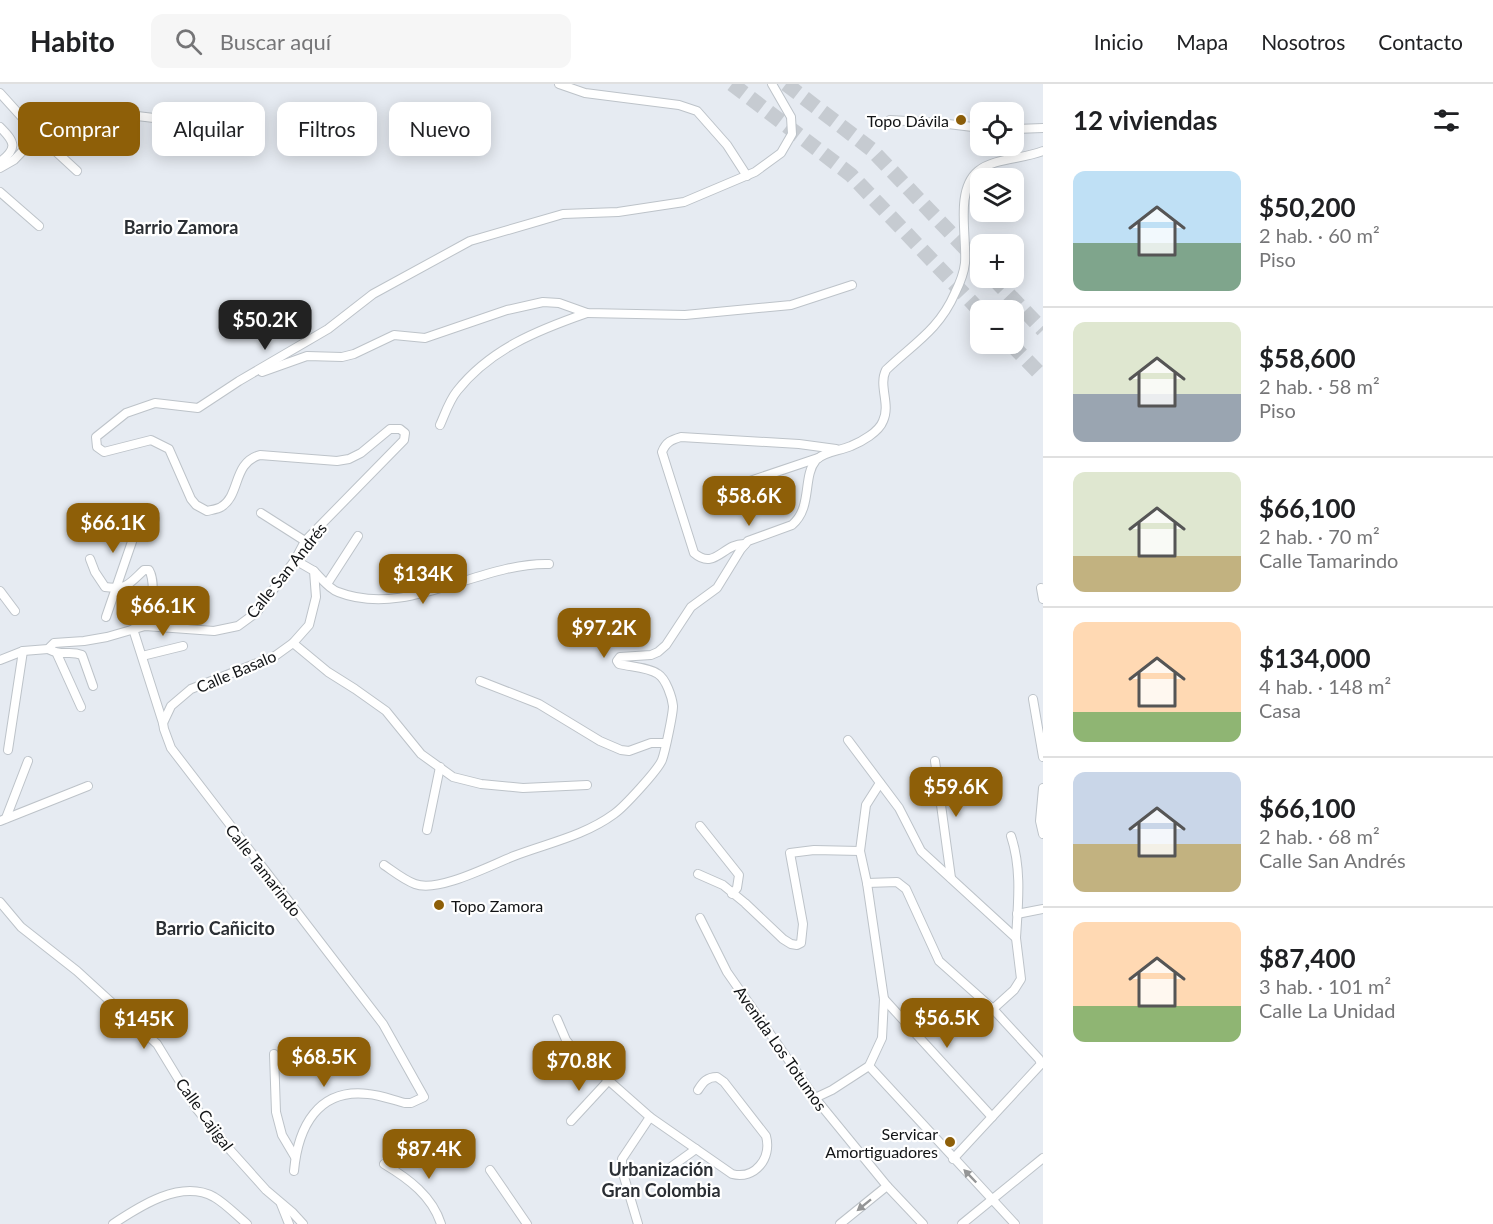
<!DOCTYPE html>
<html lang="es">
<meta charset="utf-8">
<style>
body{margin:0;font-family:Lato,sans-serif;background:#f6f6f6;color:#202124;height:100vh;display:flex;flex-direction:column;font-size:22px;white-space:nowrap}
*{box-sizing:border-box;margin:0}
p{font-size:20px;color:#757577}
.icon{flex:none;width:33px;height:33px;fill:none;stroke:currentColor;stroke-width:2;stroke-linecap:round;stroke-linejoin:round}
.map{position:relative;flex:1;overflow:hidden}
.panel{display:flex;flex-direction:column;background:#fff;width:450px}
.panel>*{flex:none}
.guide{position:absolute;left:18px;top:18px;width:570px;height:54px;display:flex;gap:12px}
.fabs{position:absolute;left:970px;top:18px;display:grid;gap:12px}
.fabs a{display:grid;place-items:center;width:54px;height:54px;border-radius:12px;background:#fff;box-shadow:0 3px 15px #0003;font-size:30px}
.price{position:absolute;translate:-50% -51px;padding:0 14px;border-radius:12px;background:#8e5f08;color:#fff;font-size:20px;line-height:39px;filter:drop-shadow(0 2px 3px #0008)}
.price::after{content:'';position:absolute;left:50%;top:36px;width:18px;height:14px;margin-left:-9px;background:inherit;clip-path:polygon(0 0,100% 0,50% 100%)}
.price.selected{background:#222;color:#fff}
ul{padding:0;list-style:none}
li{display:flex;align-items:center;gap:18px;height:150px;padding:0 30px}
li+li{border-top:2px solid #e0e0e0}
li span{display:grid;place-items:center;flex:none;width:168px;height:120px;border-radius:12px;color:#555}
li>.icon{margin-inline-start:auto}
span .icon{width:72px;height:72px;fill:#fffc;stroke-width:1}
li b{font-size:26px}
h2{display:flex;justify-content:space-between;align-items:center;height:72px;padding:0 30px;font-size:26px}
.chip{padding:0 21px;border-radius:12px;background:#fff;box-shadow:0 3px 15px #0003;font-size:21px;line-height:54px}
.chip.selected{background:#8e5f08;color:#fff}
header{display:flex;align-items:center;gap:36px;box-sizing:border-box;height:84px;padding:0 30px;background:#fff;border-bottom:2px solid #e0e0e0}
header strong{font-size:28px}
nav{display:flex;gap:33px;margin-inline-start:auto;font-size:21px}
.search{width:420px;height:54px;background:#f6f6f6;display:flex;align-items:center;gap:15px;box-sizing:border-box;padding:0 21px;border-radius:12px;color:#757577;font-size:22px}
main{display:flex;flex:1;min-height:0}
.map>svg:first-child{display:block}
</style>
<header>
<strong>Habito</strong>
<div class="search"><svg class="icon" aria-label="search" viewBox="0 0 24 24"><circle cx="10" cy="10" r="6"/><path d="M15 15l6 6"/></svg>Buscar aquí</div>
<nav><a>Inicio</a><a>Mapa</a><a>Nosotros</a><a>Contacto</a></nav>
</header>
<main>
<div class="map">
<svg width="1043" height="1140" viewBox="0 0 1043 1140">
<rect width="100%" height="100%" fill="#e6ebf2"/>
<g fill="none" stroke-linecap="round" stroke-linejoin="round">
<g stroke="#c6cbd1" stroke-width="15" stroke-dasharray="15 8" stroke-linecap="butt">
<path d="M732,0L851,91L981,228"/>
<path d="M786,0L871,65L981,181"/>
<path d="M993,194L1043,246"/>
<path d="M1011,260L1043,293"/>
</g>
<defs>
<g id="minor">
<path d="M559,0L585,9L679,21L697,27L727,61L747,92"/>
<path d="M0,9L38,51L77,87"/>
<path d="M890,36L940,39L981,44"/>
<path d="M0,43C15,58 18,64 0,78"/>
<path d="M1014,45L1043,44"/>
<path d="M38,51C46,53 53,56 61,54C85,50 105,35 129,31L228,43"/>
<path d="M0,84L14,76L38,51"/>
<path d="M0,108L39,142"/>
<path d="M262,288L307,272L342,273L354,270L394,251L425,254L507,226L543,218L559,219L587,229L685,231L791,221L852,201"/>
<path d="M440,341C445,330 449,317 457,307C490,265 538,246 587,229"/>
<path d="M735,402L818,374"/>
<path d="M261,429L305,457"/>
<path d="M745,460C723,459 715,487 694,469L662,368C666,358 671,356 681,353L799,360L836,365"/>
<path d="M90,475L95,488L105,503C127,506 129,500 144,486H149C157,499 148,518 159,530C164,536 178,540 185,544"/>
<path d="M314,487C321,494 329,505 338,508C407,535 480,478 549,480"/>
<path d="M327,500L358,452"/>
<path d="M1041,504L1043,515"/>
<path d="M0,507L15,527"/>
<path d="M106,533L136,446L155,435"/>
<path d="M133,545L163,639L164,645L171,664L383,940L424,1013L411,1019H405C393,1016 380,1011 368,1010C318,1004 298,1043 294,1087"/>
<path d="M293,559L328,588L355,605L386,627L421,670L453,693L481,700L523,704L587,701"/>
<path d="M48,565C63,573 69,566 82,571L93,602"/>
<path d="M57,570L81,623"/>
<path d="M142,572L183,562"/>
<path d="M0,576L23,567L48,565L54,559L84,557L107,553L145,542L214,547L238,542L257,528L295,476L305,457L404,356L405,349L400,345H390L361,369L349,375L337,377L260,371C232,379 241,411 221,423C218,425 211,426 207,427L196,421L191,415L169,365L151,356L104,368L97,363L96,353L126,329L155,319L198,324L239,297L328,245L373,210L470,157L563,130L618,128L684,118L755,88L781,69L792,50L791,33L772,0"/>
<path d="M480,597L539,620L600,657L621,666L629,667L651,659H665"/>
<path d="M1033,615L1043,673"/>
<path d="M163,639L171,622L191,605L275,572L293,559L309,541L316,513L314,487L295,476"/>
<path d="M848,656L899,724L921,767L1016,854L1021,895L1014,906L993,925"/>
<path d="M8,666L23,567"/>
<path d="M935,677L951,794"/>
<path d="M1043,704L1040,737L1043,750"/>
<path d="M6,734L28,677"/>
<path d="M0,737L88,702"/>
<path d="M700,742L739,791L737,804L732,810"/>
<path d="M427,746L440,683"/>
<path d="M1011,752C1022,785 1018,820 1016,854"/>
<path d="M384,781C393,787 404,796 415,800C438,809 491,781 514,772C548,759 584,752 614,730C624,723 658,686 662,676C665,668 673,630 673,622C672,613 666,595 658,590C648,583 631,583 619,580L617,577L620,573L651,571L658,568L666,561L691,523L717,504L741,465L748,457L792,441C813,423 802,393 816,376C825,367 840,367 851,362C861,358 879,348 883,337C891,320 878,302 886,286C913,260 939,246 955,209C959,201 964,188 965,179C967,152 955,106 978,87C994,74 1024,75 1043,67"/>
<path d="M698,790L723,801L745,819L783,855L791,860L797,861L801,859L803,840L790,769L814,766L860,767"/>
<path d="M867,799L897,798L906,805L939,877L993,925L1039,975L1041,980L953,1075"/>
<path d="M0,818L21,843L77,887L157,960L196,1024L231,1067L266,1106L292,1128L303,1140"/>
<path d="M1017,830L1043,825"/>
<path d="M700,834L727,888L815,1014L887,1102L923,1140"/>
<path d="M884,915L992,1033"/>
<path d="M557,935L566,956L573,965L650,1033L622,1075V1086L638,1140"/>
<path d="M274,970L276,1028L282,1051L295,1073"/>
<path d="M869,982L1015,1140"/>
<path d="M815,1014L832,1006L869,982L882,954L884,915L867,799L860,767L866,721L880,699"/>
<path d="M650,1033L732,1090C755,1096 772,1074 766,1052L724,998L717,993C707,993 703,998 698,1006"/>
<path d="M571,1037L608,997"/>
<path d="M384,1080C409,1095 432,1112 441,1140"/>
<path d="M490,1086L527,1140"/>
<path d="M668,1089L671,1083L696,1065"/>
<path d="M281,1120L289,1140"/>
<path d="M113,1140C140,1122 181,1095 214,1113C226,1120 236,1131 247,1140"/>
<path d="M840,1140L887,1102"/>
<path d="M962,1140L1043,1074"/>
</g>
</defs>
<use href="#minor" stroke="#bdc3c9" stroke-width="10"/>
<use href="#minor" stroke="#fff" stroke-width="8"/>
</g>
<defs><path id="oneway-solid" d="M-6-.8H1V-3.2L6.5 0L1 3.2V.8H-6Z" transform="scale(1.5)"/></defs>
<g fill="#949596">
<use href="#oneway-solid" transform="translate(970 1092) rotate(-134)"/>
<use href="#oneway-solid" transform="translate(864 1121) rotate(141)"/>
</g>
<g fill="#8e5f08" stroke="#fff" stroke-width="2">
<circle cx="961" cy="36" r="6"/>
<circle cx="439" cy="821" r="6"/>
<circle cx="950" cy="1058" r="6"/>
</g>
<g text-anchor="middle" dominant-baseline="central" stroke-width="4.5" stroke-linejoin="round" paint-order="stroke">
<g font-size="16" fill="#121416" stroke="#fff" text-anchor="end">
<text x="949" y="36">Topo Dávila</text>
<text x="451" y="821" text-anchor="start">Topo Zamora</text>
<text x="938" y="1049">Servicar<tspan x="938" dy="18">Amortiguadores</tspan></text>
</g>
<g font-size="16" fill="#121416" stroke="#fff">
<text transform="translate(286 486) rotate(-51)">Calle San Andrés</text>
<text transform="translate(236 587) rotate(-23)">Calle Basalo</text>
<text transform="translate(264 786) rotate(52)">Calle Tamarindo</text>
<text transform="translate(781 964) rotate(55)">Avenida Los Totumos</text>
<text transform="translate(205 1030) rotate(54)">Calle Cajigal</text>
</g>
<g font-size="18" font-weight="bold" fill="#2b2f34" stroke="#fff">
<text x="181" y="143">Barrio Zamora</text>
<text x="215" y="844">Barrio Cañicito</text>
<text x="661" y="1085">Urbanización<tspan x="661" dy="21">Gran Colombia</tspan></text>
</g>
</g>
</svg>
<div class="fabs">
<a><svg class="icon" aria-label="locate" viewBox="0 0 24 24"><circle cx="12" cy="12" r="6"/><path d="M12 2v4M12 18v4M2 12h4M18 12h4"/></svg></a>
<a><svg class="icon" aria-label="layers" viewBox="0 0 24 24"><path d="M12 4l9 5-9 5-9-5zM3 14l9 5 9-5"/></svg></a>
<a>+</a>
<a>−</a>
</div>
<b class="price selected" style="left:265px;top:267px">$50.2K</b>
<b class="price" style="left:749px;top:443px">$58.6K</b>
<b class="price" style="left:113px;top:470px">$66.1K</b>
<b class="price" style="left:423px;top:521px">$134K</b>
<b class="price" style="left:163px;top:553px">$66.1K</b>
<b class="price" style="left:604px;top:575px">$97.2K</b>
<b class="price" style="left:956px;top:734px">$59.6K</b>
<b class="price" style="left:947px;top:965px">$56.5K</b>
<b class="price" style="left:144px;top:966px">$145K</b>
<b class="price" style="left:324px;top:1004px">$68.5K</b>
<b class="price" style="left:579px;top:1008px">$70.8K</b>
<b class="price" style="left:429px;top:1096px">$87.4K</b>
<div class="guide">
<a class="chip selected">Comprar</a>
<a class="chip">Alquilar</a>
<a class="chip">Filtros</a>
<a class="chip">Nuevo</a>
</div>
</div>
<section class="panel">
<h2>12 viviendas<svg class="icon" aria-label="filters" viewBox="0 0 24 24"><path d="M4 7h16M4 17h16"/><circle cx="9" cy="7" r="2"/><circle cx="15" cy="17" r="2"/></svg></h2>
<ul>
<li><span style="background:linear-gradient(#bfe0f5 60%,#7fa58c 0)"><svg class="icon" aria-label="home" viewBox="0 0 24 24"><path d="M3 11l9-7 9 7M6 9v11h12V9"/></svg></span><div><b>$50,200</b><p>2 hab. · 60 m²</p><p>Piso</p></div></li>
<li><span style="background:linear-gradient(#dfe7d0 60%,#9aa5b1 0)"><svg class="icon" aria-label="home" viewBox="0 0 24 24"><path d="M3 11l9-7 9 7M6 9v11h12V9"/></svg></span><div><b>$58,600</b><p>2 hab. · 58 m²</p><p>Piso</p></div></li>
<li><span style="background:linear-gradient(#dfe7d0 70%,#c2b280 0)"><svg class="icon" aria-label="home" viewBox="0 0 24 24"><path d="M3 11l9-7 9 7M6 9v11h12V9"/></svg></span><div><b>$66,100</b><p>2 hab. · 70 m²</p><p>Calle Tamarindo</p></div></li>
<li><span style="background:linear-gradient(#ffd9b3 75%,#8fb573 0)"><svg class="icon" aria-label="home" viewBox="0 0 24 24"><path d="M3 11l9-7 9 7M6 9v11h12V9"/></svg></span><div><b>$134,000</b><p>4 hab. · 148 m²</p><p>Casa</p></div></li>
<li><span style="background:linear-gradient(#c9d6e8 60%,#c2b280 0)"><svg class="icon" aria-label="home" viewBox="0 0 24 24"><path d="M3 11l9-7 9 7M6 9v11h12V9"/></svg></span><div><b>$66,100</b><p>2 hab. · 68 m²</p><p>Calle San Andrés</p></div></li>
<li><span style="background:linear-gradient(#ffd9b3 70%,#8fb573 0)"><svg class="icon" aria-label="home" viewBox="0 0 24 24"><path d="M3 11l9-7 9 7M6 9v11h12V9"/></svg></span><div><b>$87,400</b><p>3 hab. · 101 m²</p><p>Calle La Unidad</p></div></li>
</ul>
</section>
</main>
